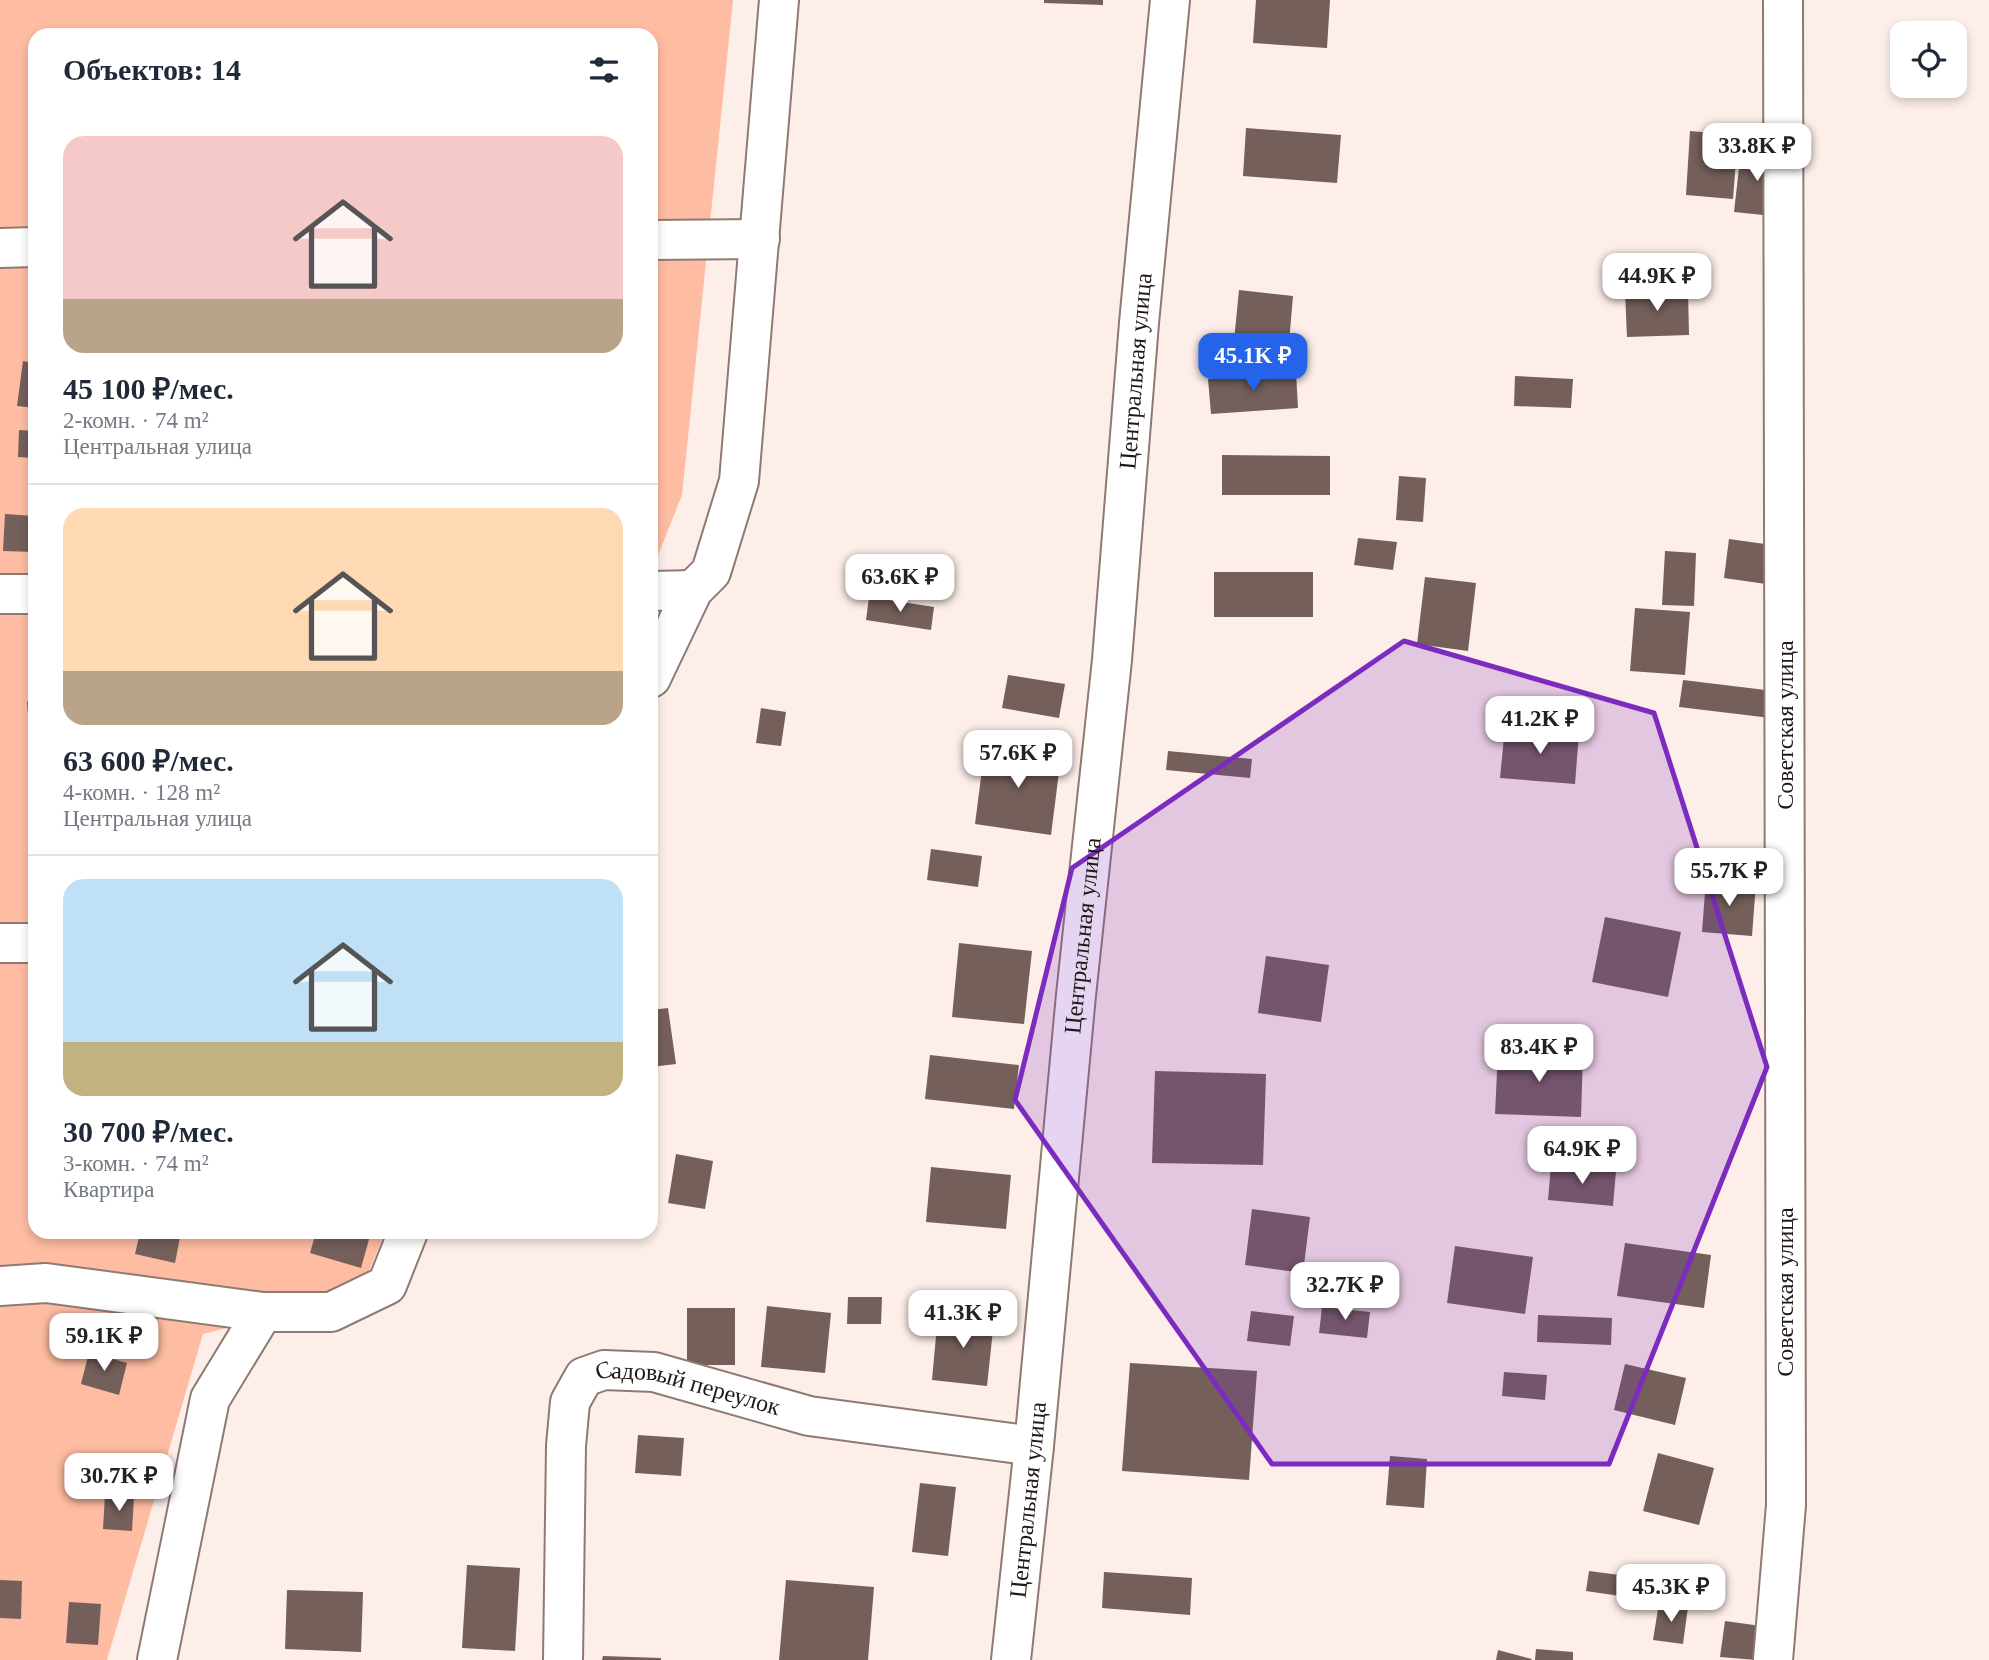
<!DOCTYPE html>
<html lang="ru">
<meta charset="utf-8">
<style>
body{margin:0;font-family:"Times New Roman",serif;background:#f2f2f3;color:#1f2937;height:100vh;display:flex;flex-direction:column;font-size:26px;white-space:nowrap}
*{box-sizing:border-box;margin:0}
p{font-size:23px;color:#747a83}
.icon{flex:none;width:38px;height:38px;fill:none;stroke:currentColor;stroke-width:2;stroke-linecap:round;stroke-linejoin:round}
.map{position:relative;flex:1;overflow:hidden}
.drawer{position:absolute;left:28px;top:28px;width:630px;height:1211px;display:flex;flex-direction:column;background:#fff;border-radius:21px;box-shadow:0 4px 10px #0003}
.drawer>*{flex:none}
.buttons{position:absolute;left:1890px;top:21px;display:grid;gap:14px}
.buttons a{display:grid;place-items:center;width:77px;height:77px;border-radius:14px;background:#fff;box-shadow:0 4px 10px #0003;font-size:35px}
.price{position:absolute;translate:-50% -60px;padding:0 16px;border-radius:14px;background:#fff;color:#222;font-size:23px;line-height:46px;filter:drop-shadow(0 2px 4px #0008)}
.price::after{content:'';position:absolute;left:50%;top:42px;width:21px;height:16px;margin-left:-10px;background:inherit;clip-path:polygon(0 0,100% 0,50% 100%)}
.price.selected{background:#2563eb;color:#fff}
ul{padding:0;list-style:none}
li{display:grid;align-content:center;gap:14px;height:371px;padding:0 35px}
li+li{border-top:2px solid #e0e1e3}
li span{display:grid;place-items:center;height:217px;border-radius:21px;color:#555}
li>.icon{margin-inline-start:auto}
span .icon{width:126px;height:126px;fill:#fffc;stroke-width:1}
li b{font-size:30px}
h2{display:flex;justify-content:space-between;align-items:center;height:84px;padding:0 35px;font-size:30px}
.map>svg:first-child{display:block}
</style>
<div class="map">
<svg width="1989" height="1660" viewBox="0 0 1989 1660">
<rect width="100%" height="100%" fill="#fdeee9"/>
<path fill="#febca2" d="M0,0H733L682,495L651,573V35H35V1232H385L360,1293L203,1334L107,1660H0Z"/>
<g fill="#745f5a">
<path d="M1044,0H1103V5L1044,3Z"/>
<path d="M1256,0H1330L1327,48L1253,43Z"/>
<path d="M1246,128L1341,135L1337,183L1243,176Z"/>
<path d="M1690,131L1738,135L1733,199L1686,195Z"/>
<path d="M1741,150L1780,154L1773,216L1734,212Z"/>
<path d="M1239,290L1293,296L1287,366L1232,361Z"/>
<path d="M1688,290L1689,335L1627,337L1625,292Z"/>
<path d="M23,361L35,363V408L17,406Z"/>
<path d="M1296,372L1298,408L1211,414L1208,379Z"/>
<path d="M1515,376L1573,379L1571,408L1514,406Z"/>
<path d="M19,430L35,431V458L18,457Z"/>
<path d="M1222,455L1330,456V495H1222Z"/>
<path d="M1399,476L1426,478L1423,522L1396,520Z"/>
<path d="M5,514L35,516V552L3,551Z"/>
<path d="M1358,538L1397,542L1393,570L1354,565Z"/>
<path d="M1729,539L1772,545L1766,584L1724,578Z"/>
<path d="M1665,551L1696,553L1694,606L1662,605Z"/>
<rect x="1214" y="572" width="99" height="45"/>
<path d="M1425,577L1476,583L1468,651L1417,644Z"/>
<path d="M869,597L934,607L931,630L866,620Z"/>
<path d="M1635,608L1690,612L1685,675L1630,671Z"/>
<path d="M1008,675L1065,684L1059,718L1002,708Z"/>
<path d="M1683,680L1782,692L1779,719L1679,707Z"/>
<path d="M35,701V738H30L27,702Z"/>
<path d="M761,708L786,712L781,746L756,743Z"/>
<path d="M1505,727L1579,733L1575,784L1500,778Z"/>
<path d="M985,746L1061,756L1051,835L975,824Z"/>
<path d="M1168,751L1252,759L1250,778L1166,770Z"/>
<path d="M931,849L982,856L978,887L927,880Z"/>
<path d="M1706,879L1756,883L1752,936L1702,932Z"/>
<path d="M1605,917L1681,932L1668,997L1592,982Z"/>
<path d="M959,943L1032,951L1024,1024L952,1017Z"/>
<path d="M1266,956L1329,965L1321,1022L1258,1013Z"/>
<path d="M668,1008L676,1064L651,1067V1010Z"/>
<path d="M1498,1050L1583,1053L1581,1117L1495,1114Z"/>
<path d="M930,1055L1019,1065L1014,1109L925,1099Z"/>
<path d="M1155,1071L1266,1074L1263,1165L1152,1163Z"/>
<path d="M676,1154L713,1161L705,1209L668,1203Z"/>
<path d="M1551,1165L1616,1171L1613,1206L1548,1200Z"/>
<path d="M931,1167L1011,1175L1006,1229L926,1222Z"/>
<path d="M1252,1209L1310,1217L1303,1273L1245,1265Z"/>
<path d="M140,1232H181L175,1263L135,1254Z"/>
<path d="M316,1232H371L361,1268L310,1253Z"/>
<path d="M1625,1243L1711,1255L1704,1308L1617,1296Z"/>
<path d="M1455,1246L1533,1257L1525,1314L1447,1303Z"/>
<path d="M848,1297H882L881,1324H847Z"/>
<path d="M767,1306L831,1313L825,1373L761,1367Z"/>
<path d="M1322,1307L1370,1312L1367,1338L1319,1333Z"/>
<rect x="687" y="1308" width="48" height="57"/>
<path d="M1251,1311L1294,1316L1290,1346L1247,1341Z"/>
<path d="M938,1314L994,1320L987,1386L932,1380Z"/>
<path d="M1538,1315L1612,1318L1611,1345L1537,1342Z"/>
<path d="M89,1352L127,1363L119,1395L81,1384Z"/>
<path d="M1130,1363L1257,1371L1249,1480L1122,1471Z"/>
<path d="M1625,1364L1686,1378L1675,1425L1614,1410Z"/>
<path d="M1504,1372L1547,1375L1545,1400L1502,1396Z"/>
<path d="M638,1435L684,1438L681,1476L635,1473Z"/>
<path d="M1658,1453L1714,1468L1699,1525L1643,1511Z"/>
<path d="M1390,1456L1427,1459L1424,1508L1386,1505Z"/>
<path d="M920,1483L956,1487L948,1556L912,1552Z"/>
<path d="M105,1495L134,1497L132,1531L103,1529Z"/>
<path d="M467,1565L520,1568L515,1651L462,1648Z"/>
<path d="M1589,1571L1650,1579L1647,1600L1586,1591Z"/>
<path d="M1104,1572L1192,1578L1190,1615L1102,1608Z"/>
<path d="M0,1580L22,1581L21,1619L0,1618Z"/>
<path d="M786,1580L874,1587L868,1660H779Z"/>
<path d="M287,1590L363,1592L361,1652L285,1649Z"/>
<path d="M69,1602L101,1604L98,1645L66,1643Z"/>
<path d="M1659,1603L1688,1607L1683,1644L1653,1640Z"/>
<path d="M1725,1621L1761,1626L1756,1660L1720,1657Z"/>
<path d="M1536,1649L1573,1652V1660H1535Z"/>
<path d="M1498,1650L1532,1659L1531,1660H1496Z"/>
<path d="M603,1656L661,1658V1660H602Z"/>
</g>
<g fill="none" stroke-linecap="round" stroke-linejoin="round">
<defs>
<g id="street">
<path d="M651,240L760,239"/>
<path d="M0,248L35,247"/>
<path d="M651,591L693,590"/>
<path d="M0,594H35"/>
<path d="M651,678L693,590L711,572L739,481L779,0"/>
<path d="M0,943H35"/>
<path d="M0,1286L46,1283L263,1312"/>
<path d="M157,1660L210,1399L263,1312H331L387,1285L408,1232"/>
<path id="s1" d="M563,1660L566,1446L570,1402L584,1377L604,1370L654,1372L809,1416L1034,1446"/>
<path id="s2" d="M1011,1660L1034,1446L1076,995L1112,660L1139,323L1170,0"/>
</g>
<path id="secondary" d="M1773,1660L1786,1505L1783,0"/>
</defs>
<use href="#street" stroke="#8f7a72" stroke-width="42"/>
<use href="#secondary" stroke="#8f7a72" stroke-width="42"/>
<use href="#street" stroke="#fff" stroke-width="38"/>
<use href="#secondary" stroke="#fff" stroke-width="38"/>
</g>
<path fill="#7b2cbf" fill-opacity="0.2" stroke="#7b2cbf" stroke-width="5" stroke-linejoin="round" d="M1404,641L1654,713L1767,1067L1609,1464H1272L1015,1100L1072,868Z"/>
<g text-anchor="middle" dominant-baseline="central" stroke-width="7" stroke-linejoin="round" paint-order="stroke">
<g font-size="24" fill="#211815" stroke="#fff">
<text stroke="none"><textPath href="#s2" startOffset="1295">Центральная улица</textPath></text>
<text transform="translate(1785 725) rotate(-90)">Советская улица</text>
<text stroke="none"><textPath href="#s2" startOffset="728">Центральная улица</textPath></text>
<text transform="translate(1785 1292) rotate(-90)">Советская улица</text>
<text stroke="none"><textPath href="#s1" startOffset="394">Садовый переулок</textPath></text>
<text stroke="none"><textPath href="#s2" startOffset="161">Центральная улица</textPath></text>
</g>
</g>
</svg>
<div class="buttons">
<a><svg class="icon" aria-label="locate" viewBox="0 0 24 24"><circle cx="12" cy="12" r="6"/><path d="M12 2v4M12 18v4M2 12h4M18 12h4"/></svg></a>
</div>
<b class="price" style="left:1757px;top:183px">33.8K ₽</b>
<b class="price" style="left:1657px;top:313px">44.9K ₽</b>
<b class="price selected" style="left:1253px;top:393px">45.1K ₽</b>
<b class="price" style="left:900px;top:614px">63.6K ₽</b>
<b class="price" style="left:1540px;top:756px">41.2K ₽</b>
<b class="price" style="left:1018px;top:790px">57.6K ₽</b>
<b class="price" style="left:1729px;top:908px">55.7K ₽</b>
<b class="price" style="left:1539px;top:1084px">83.4K ₽</b>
<b class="price" style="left:1582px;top:1186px">64.9K ₽</b>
<b class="price" style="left:1345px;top:1322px">32.7K ₽</b>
<b class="price" style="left:963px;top:1350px">41.3K ₽</b>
<b class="price" style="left:104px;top:1373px">59.1K ₽</b>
<b class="price" style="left:119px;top:1513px">30.7K ₽</b>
<b class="price" style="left:1671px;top:1624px">45.3K ₽</b>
<section class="drawer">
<h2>Объектов: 14<svg class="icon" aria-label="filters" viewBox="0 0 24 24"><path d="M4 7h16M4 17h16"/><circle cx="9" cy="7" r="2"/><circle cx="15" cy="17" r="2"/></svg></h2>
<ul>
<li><span style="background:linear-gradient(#f6c9c9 75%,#b9a48a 0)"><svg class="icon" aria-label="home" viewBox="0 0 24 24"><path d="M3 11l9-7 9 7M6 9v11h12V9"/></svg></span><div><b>45 100 ₽/мес.</b><p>2-комн. · 74 m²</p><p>Центральная улица</p></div></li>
<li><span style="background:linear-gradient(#ffd9b3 75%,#b9a48a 0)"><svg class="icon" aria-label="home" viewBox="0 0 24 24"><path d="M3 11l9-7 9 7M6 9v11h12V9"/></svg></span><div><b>63 600 ₽/мес.</b><p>4-комн. · 128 m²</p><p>Центральная улица</p></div></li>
<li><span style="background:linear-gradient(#bfe0f5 75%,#c2b280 0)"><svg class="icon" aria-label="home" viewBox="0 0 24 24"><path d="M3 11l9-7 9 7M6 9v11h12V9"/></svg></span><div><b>30 700 ₽/мес.</b><p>3-комн. · 74 m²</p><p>Квартира</p></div></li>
</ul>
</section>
</div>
